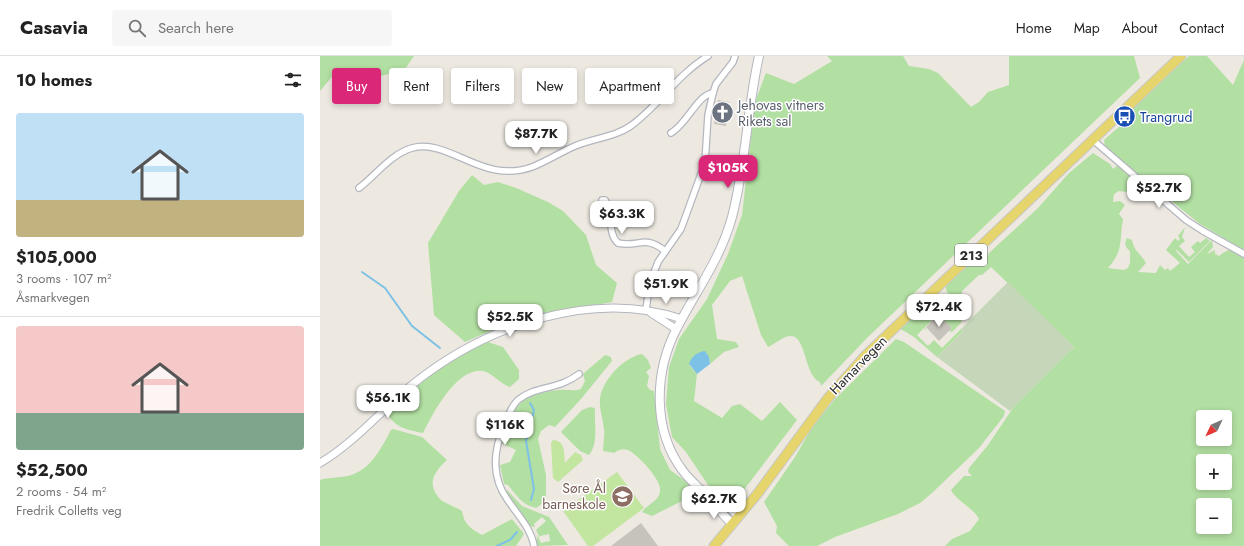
<!DOCTYPE html>
<meta charset="utf-8">
<style>
body{margin:0;font-family:Jost,sans-serif;background:#f6f6f6;color:#222;height:100vh;display:flex;flex-direction:column;font-size:15px;white-space:nowrap}
*{box-sizing:border-box;margin:0}
p{font-size:13px;color:#767676}
.icon{flex:none;width:22px;height:22px;fill:none;stroke:currentColor;stroke-width:2;stroke-linecap:round;stroke-linejoin:round}
.map{position:relative;flex:1;overflow:hidden}
.drawer{display:flex;flex-direction:column;background:#fff;width:320px}
.drawer>*{flex:none}
.hud{position:absolute;left:12px;top:12px;width:380px;height:36px;display:flex;gap:8px}
.needle{width:26px;rotate:226deg}
.fabs{position:absolute;left:876px;top:354px;display:grid;gap:8px}
.fabs a{display:grid;place-items:center;width:36px;height:36px;border-radius:4px;background:#fff;box-shadow:0 2px 6px #0003;font-size:20px}
.price{position:absolute;translate:-50% -34px;padding:0 9px;border-radius:8px;background:#fff;color:#222;font-size:13px;line-height:26px;filter:drop-shadow(0 1px 2px #0008)}
.price::after{content:'';position:absolute;left:50%;top:24px;width:12px;height:9px;margin-left:-6px;background:inherit;clip-path:polygon(0 0,100% 0,50% 100%)}
.price.active{background:#db2777;color:#fff}
ul{padding:0;list-style:none}
li{display:grid;align-content:center;gap:8px;height:212px;padding:0 16px}
li+li{border-top:1px solid #e0e0e0}
li span{display:grid;place-items:center;height:124px;border-radius:4px;color:#555}
li>.icon{margin-inline-start:auto}
span .icon{width:72px;height:72px;fill:#fffc;stroke-width:1}
li b{font-size:17px}
h2{display:flex;justify-content:space-between;align-items:center;height:48px;padding:0 16px;font-size:17px}
.chip{padding:0 14px;border-radius:4px;background:#fff;box-shadow:0 2px 6px #0003;font-size:14px;line-height:36px}
.chip.active{background:#db2777;color:#fff}
header{display:flex;align-items:center;gap:24px;box-sizing:border-box;height:56px;padding:0 20px;background:#fff;border-bottom:1px solid #e0e0e0}
header strong{font-size:19px}
nav{display:flex;gap:22px;margin-inline-start:auto;font-size:14px}
.search{width:280px;height:36px;background:#f6f6f6;display:flex;align-items:center;gap:10px;box-sizing:border-box;padding:0 14px;border-radius:4px;color:#767676;font-size:15px}
main{display:flex;flex:1;min-height:0}
.map>svg:first-child{display:block}
</style>
<header>
<strong>Casavia</strong>
<div class="search"><svg class="icon" aria-label="search" viewBox="0 0 24 24"><circle cx="10" cy="10" r="6"/><path d="M15 15l6 6"/></svg>Search here</div>
<nav><a>Home</a><a>Map</a><a>About</a><a>Contact</a></nav>
</header>
<main>
<section class="drawer">
<h2>10 homes<svg class="icon" aria-label="filters" viewBox="0 0 24 24"><path d="M4 7h16M4 17h16"/><circle cx="9" cy="7" r="2"/><circle cx="15" cy="17" r="2"/></svg></h2>
<ul>
<li><span style="background:linear-gradient(#bfe0f5 70%,#c2b280 0)"><svg class="icon" aria-label="home" viewBox="0 0 24 24"><path d="M3 11l9-7 9 7M6 9v11h12V9"/></svg></span><div><b>$105,000</b><p>3 rooms · 107 m²</p><p>Åsmarkvegen</p></div></li>
<li><span style="background:linear-gradient(#f6c9c9 70%,#7fa58c 0)"><svg class="icon" aria-label="home" viewBox="0 0 24 24"><path d="M3 11l9-7 9 7M6 9v11h12V9"/></svg></span><div><b>$52,500</b><p>2 rooms · 54 m²</p><p>Fredrik Colletts veg</p></div></li>
</ul>
</section>
<div class="map">
<svg width="924" height="490" viewBox="0 0 924 490">
<rect width="100%" height="100%" fill="#ede9e1"/>
<g fill="#b2dfa2" fill-rule="evenodd">
<path d="M0,0H94L85,13L51,23L16,16L0,35Z"/>
<path d="M507,0H583L589,10L609,13L618,17L651,51L659,46L668,36L689,29V0H814L820,22L548,281L501,330L500,326C484,320 487,281 471,280C463,280 455,288 448,291L441,279L422,220L410,225L392,249L397,283L416,286L419,291L404,296L390,308L389,301L369,309L377,318L374,345L402,362L412,350L420,348L442,365L460,346L477,364L420,439L412,443L402,442L390,432L366,396L352,381L346,348L349,311L359,283L387,243L408,198L422,159L435,46L446,17L474,28L512,5Z"/>
<path d="M869,0H887L913,29L924,4V194L880,168L785,92L784,84L800,70L811,54Z"/>
<path d="M773,97L790,108L793,113L798,109L817,124L814,132L807,136L799,135L794,138L793,146L800,145L805,149L799,158L803,163C799,186 804,194 788,212L804,214L808,212L810,207V195C805,191 804,188 807,182L812,184C814,195 821,198 826,207L818,216L836,217L840,209L845,214L848,212L850,215L860,207L846,194L855,182L858,185L860,183L858,180L865,171L862,181L865,185L859,190L869,201L875,196L871,191L878,185L880,187L886,182L890,185L869,206L857,194L856,195L868,208L892,184L893,191L887,198L895,194V198L899,200C911,191 911,194 924,200V490H625L632,483L650,475L659,463C653,451 637,446 631,434L644,420H652L648,416L649,412L668,389L693,352L754,291L671,211L662,219H659L642,235V241L644,249C637,250 629,240 626,234V230L662,195L667,200L669,197L718,152L749,117ZM883,361H905V383H883ZM883,405H905V427H883ZM883,449H905V471H883Z"/>
<path d="M152,119L164,129L178,126L196,132L228,146L243,155L266,179L276,209L297,227L292,246L210,261L189,267L145,286L114,259L108,187L139,135Z"/>
<path d="M620,238L639,257L642,262L641,267L632,276L629,275L632,272L618,258L605,271L607,275L604,272L597,279L608,290L614,284L622,292L641,273L643,275L617,301L594,281L579,272L615,239Z"/>
<path d="M576,283L584,286L685,355L684,360L659,392L612,437L600,447L578,458L515,481L497,490H469L456,477L457,470L444,446L475,401L491,373L514,344Z"/>
<path d="M168,286L183,291L199,314V323L190,331C180,328 173,317 163,315C137,311 113,357 103,377C88,374 75,372 67,357C96,329 130,302 168,286Z"/>
<path d="M322,298L328,304L331,312L326,316L329,320L327,330L330,334L334,335L340,393L350,414L368,427L372,435L370,440L366,443L332,460L322,456C327,448 339,446 340,435C342,424 318,399 308,394C303,392 298,394 294,397L283,395C283,388 285,380 284,373C283,363 279,353 280,343C282,324 304,301 322,298Z"/>
<path d="M285,299L291,301L292,305L261,343L235,371L229,369L221,375L218,383L226,419V445L216,452C202,449 197,440 188,429L184,428L180,409L190,406L196,394L181,387C195,350 197,339 239,334C247,333 254,336 261,333L265,325L263,318Z"/>
<path d="M270,351L275,352C274,368 279,387 269,399L260,395L241,376L262,354Z"/>
<path d="M73,373L102,381L127,404C115,415 106,427 119,442C123,447 136,451 142,455C144,468 151,473 162,479L192,463L204,478L196,490H0V424C9,421 18,422 28,420C51,414 60,394 71,374Z"/>
<path d="M187,434L202,450L229,461L248,489L217,490V479L221,487L230,485L229,478L220,480V482L216,474L226,465L222,461L214,468L215,471L209,470L187,437Z"/>
</g>
<path fill="#c5d6b9" d="M688,226L754,291L690,355L617,301L643,275L641,273Z"/>
<g fill="#c2e59f">
<path d="M233,384C246,385 244,397 245,407L255,396L261,399L263,404L238,426L233,422L231,387Z"/>
<path d="M297,416L324,452L273,490H268L243,455Z"/>
</g>
<path fill="#7dc1e6" d="M385,295L389,301L390,308L377,318L369,308C371,301 377,296 385,295Z"/>
<g fill="none" stroke-linecap="round" stroke-linejoin="round">
<g stroke="#7dc1e6" stroke-width="2">
<path d="M42,216L65,232L92,270L120,292"/>
<path d="M210,347L214,354L206,385L214,433L211,444"/>
<path d="M177,490L190,484L197,476"/>
</g>
</g>
<g fill="#c6c3bc">
<path d="M398,44L409,46L406,70L394,68Z"/>
<path d="M618,258L632,272L619,285L606,271Z"/>
<path d="M321,467L338,490H291Z"/>
</g>
<g fill="none" stroke-linecap="round" stroke-linejoin="round">
<defs>
<g id="minor">
<path d="M351,77C368,67 377,39 393,37"/>
<path d="M773,84L866,164L883,175L924,198"/>
<path d="M39,132C56,119 71,98 92,92C130,82 162,129 212,111C227,105 241,96 255,90C274,82 296,81 312,69C340,48 357,19 388,0"/>
<path d="M282,144H285C295,157 286,176 298,187C319,192 324,178 345,195"/>
<path d="M326,254L329,231L333,219L338,206L361,173L385,107L388,59L393,37L396,28L413,6L415,0"/>
<path d="M214,490C211,472 197,458 187,443C172,422 173,396 183,373C187,364 190,351 198,344C214,330 239,334 259,318"/>
</g>
<g id="tertiary">
<path d="M331,257L356,273"/>
<path d="M0,407C33,388 63,353 93,328C164,271 271,232 362,263"/>
</g>
<g id="secondary">
<path d="M391,444L410,452L419,460"/>
<path d="M413,468C404,461 398,452 391,444C382,434 371,426 363,415C332,374 334,316 357,272C376,235 401,202 412,161C426,108 427,53 439,0"/>
</g>
<path id="primary" d="M394,490L438,437L508,342L546,299L861,0"/>
</defs>
<use href="#minor" stroke="#b4b6bf" stroke-width="8"/>
<use href="#tertiary" stroke="#b4b6bf" stroke-width="9"/>
<use href="#secondary" stroke="#b4b6bf" stroke-width="10"/>
<use href="#primary" stroke="#c8c8c8" stroke-width="11"/>
<use href="#minor" stroke="#fff" stroke-width="5.5"/>
<use href="#tertiary" stroke="#fff" stroke-width="7"/>
<use href="#secondary" stroke="#fff" stroke-width="8"/>
<use href="#primary" stroke="#e6d46d" stroke-width="9"/>
</g>
<defs>
<symbol id="church-disc" viewBox="-11 -11 22 22"><circle r="9.5" fill="#6b7280" stroke="#fff"/><path d="M-1.2-6h2.4v3.5h3.3v2.4h-3.3V6h-2.4V-.1h-3.3v-2.4h3.3Z" fill="#fff"/></symbol>
<symbol id="bus-disc" viewBox="-11 -11 22 22"><circle r="9.5" fill="#1a4fb4" stroke="#fff"/><path d="M-5-6H5V4H4V6H2V4H-2V6H-4V4H-5ZM-3.5-4V0h7V-4ZM-3.5 1.2v1.5H-2V1.2ZM2 1.2v1.5H3.5V1.2Z" fill="#fff"/></symbol>
<symbol id="school-disc" viewBox="-11 -11 22 22"><circle r="9.5" fill="#8d6e63" stroke="#fff"/><path d="M0-5L7-2L0 1L-7-2ZM-4 1L0 2.5L4 1V4Q0 6-4 4Z" fill="#fff"/></symbol>
</defs>
<g fill-rule="evenodd">
<use href="#church-disc" x="390" y="44" width="25" height="25"/>
<use href="#bus-disc" x="792" y="48" width="25" height="25"/>
<use href="#school-disc" x="290" y="428" width="25" height="25"/>
</g>
<g text-anchor="middle" dominant-baseline="central" stroke-width="3" stroke-linejoin="round" paint-order="stroke">
<rect fill="#fff" stroke="#6c6c6c" stroke-width="1" x="635" y="188" width="32" height="22" rx="3"/>
<g font-size="13" font-weight="bold" fill="#2d2d2d">
<text x="651" y="199">213</text>
</g>
<g font-size="14" fill="#5b616d" stroke="#fff" text-anchor="start">
<text x="418" y="49">Jehovas vitners<tspan x="418" dy="16">Rikets sal</tspan></text>
</g>
<g font-size="14" fill="#164399" stroke="#fff" text-anchor="start">
<text x="820" y="61">Trangrud</text>
</g>
<g font-size="14" fill="#2d2d2d" stroke="#fff">
<text transform="translate(538 309) rotate(-46)">Hamarvegen</text>
</g>
<g font-size="14" fill="#785e54" stroke="#fff" text-anchor="end">
<text x="286" y="432">Søre Ål<tspan x="286" dy="16">barneskole</tspan></text>
</g>
</g>
</svg>
<div class="fabs">
<a><svg class="needle" viewBox="-14 -14 28 28"><path d="M0-13l5 13h-10z" fill="#e53935"/><path d="M0 13l5-13h-10z" fill="#767676"/></svg></a>
<a>+</a>
<a>−</a>
</div>
<b class="price" style="left:216px;top:99px">$87.7K</b>
<b class="price active" style="left:408px;top:133px">$105K</b>
<b class="price" style="left:839px;top:153px">$52.7K</b>
<b class="price" style="left:302px;top:179px">$63.3K</b>
<b class="price" style="left:346px;top:249px">$51.9K</b>
<b class="price" style="left:619px;top:272px">$72.4K</b>
<b class="price" style="left:190px;top:282px">$52.5K</b>
<b class="price" style="left:68px;top:363px">$56.1K</b>
<b class="price" style="left:185px;top:390px">$116K</b>
<b class="price" style="left:394px;top:464px">$62.7K</b>
<div class="hud">
<a class="chip active">Buy</a>
<a class="chip">Rent</a>
<a class="chip">Filters</a>
<a class="chip">New</a>
<a class="chip">Apartment</a>
</div>
</div>
</main>
